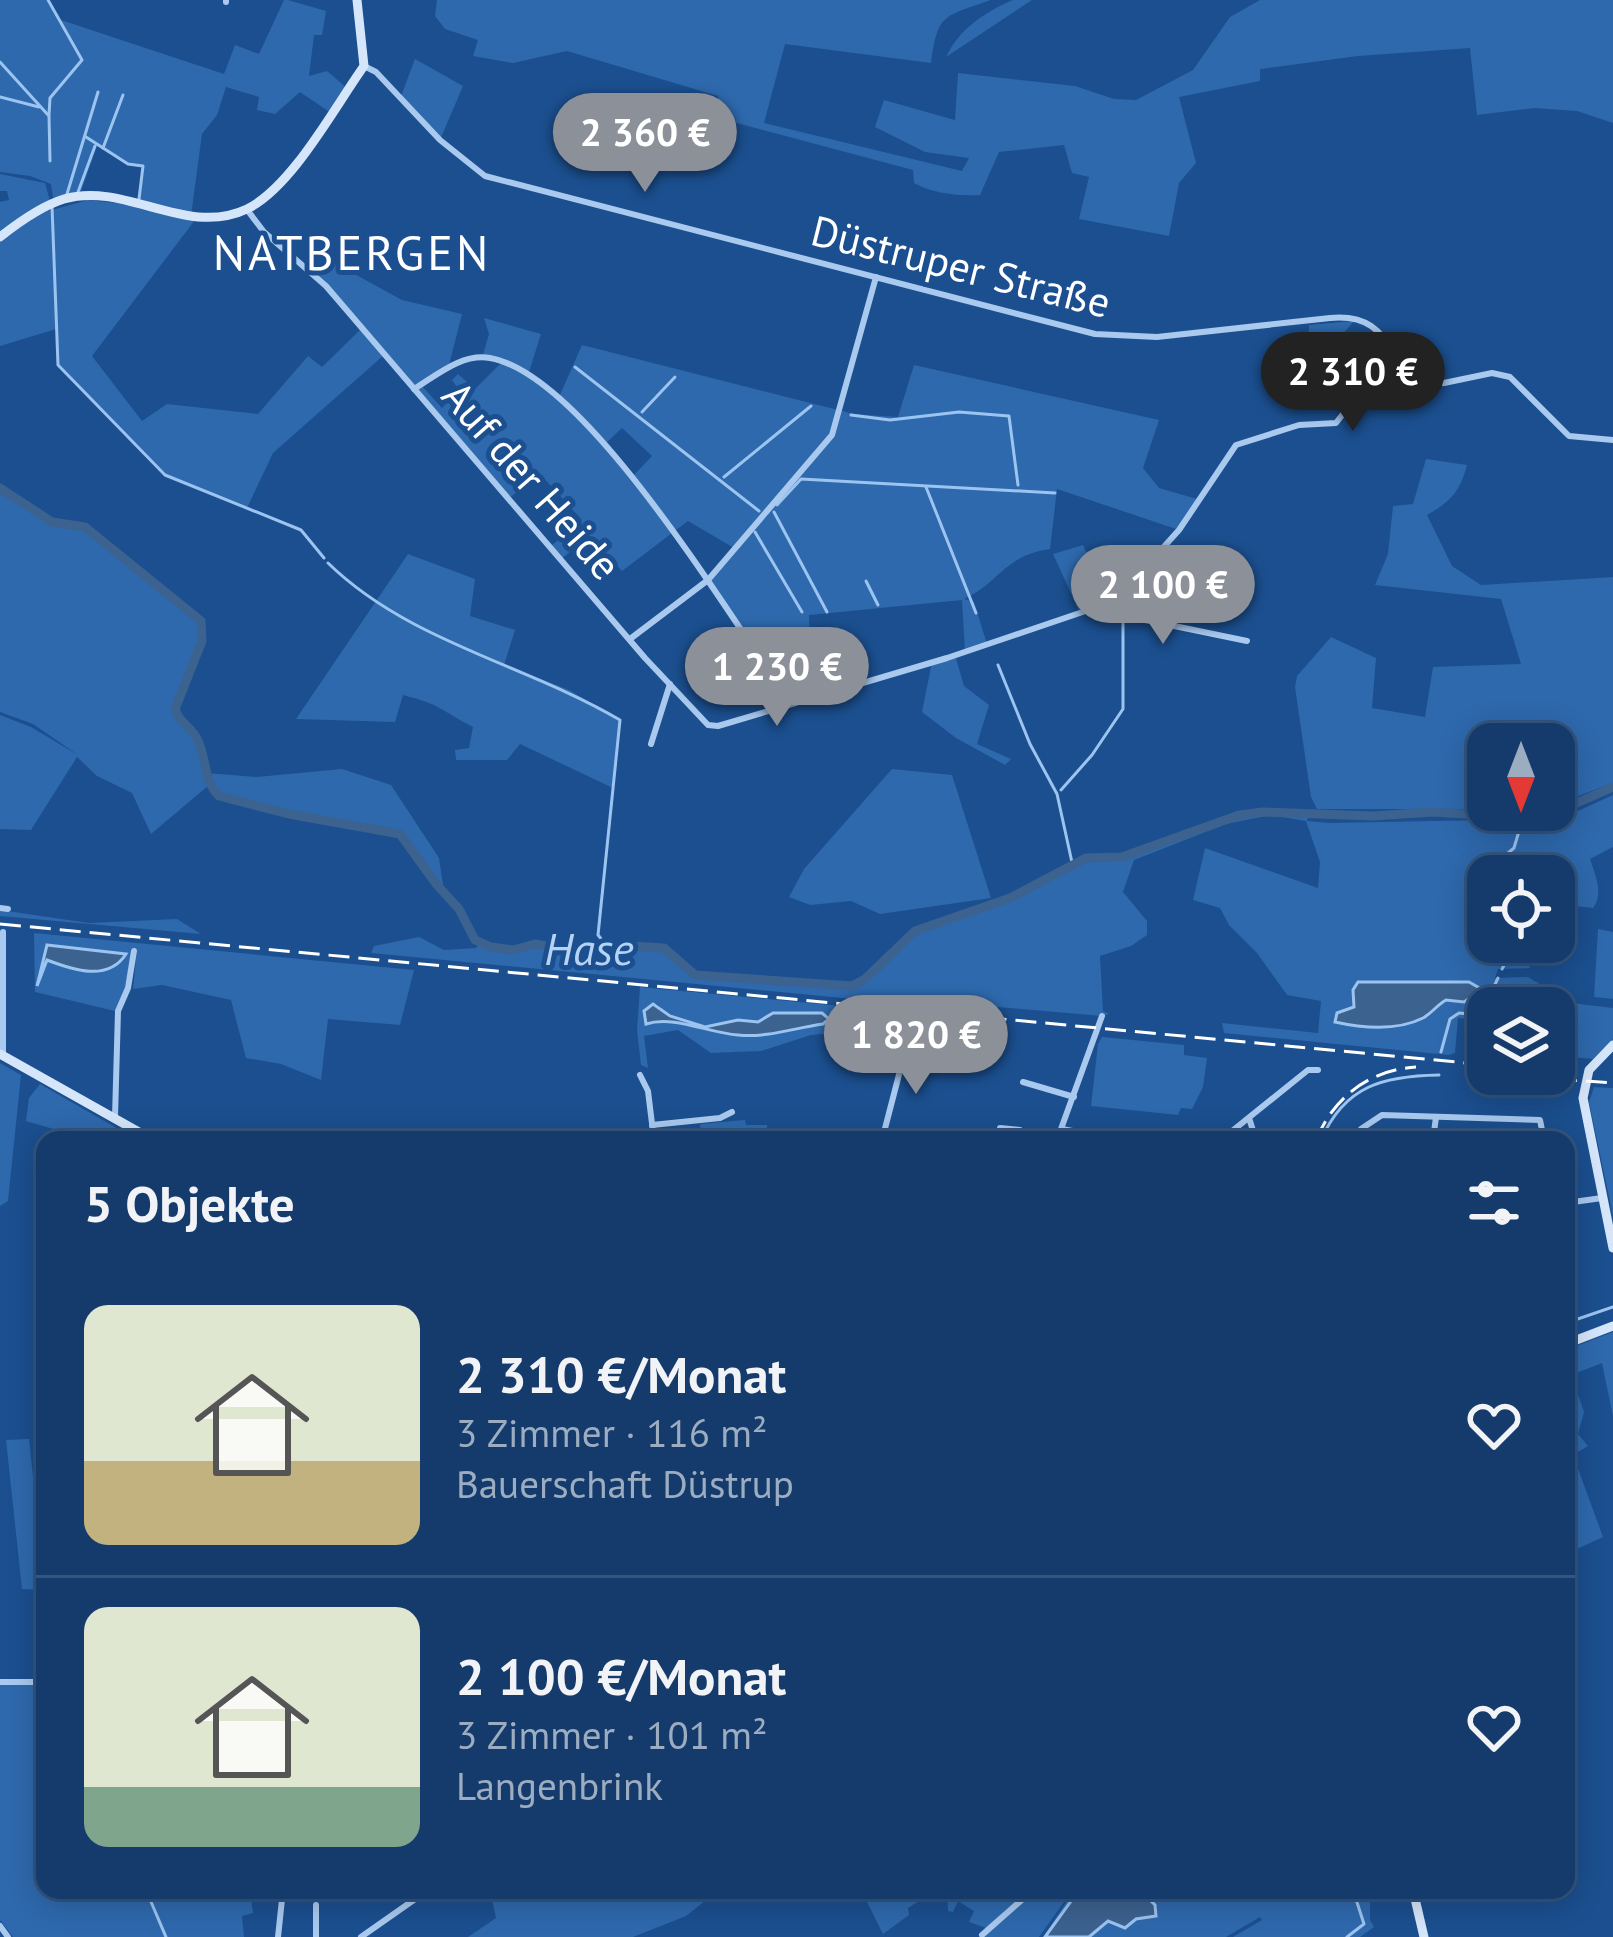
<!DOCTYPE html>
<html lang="de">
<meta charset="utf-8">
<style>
body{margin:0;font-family:"PT Sans",sans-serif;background:#1d4271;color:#f1f3f6;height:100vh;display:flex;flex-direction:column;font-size:45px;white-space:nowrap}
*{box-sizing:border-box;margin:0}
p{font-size:39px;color:#9dadc1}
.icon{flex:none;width:66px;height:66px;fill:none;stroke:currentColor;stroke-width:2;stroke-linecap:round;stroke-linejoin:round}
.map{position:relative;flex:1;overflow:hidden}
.sheet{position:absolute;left:36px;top:1131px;width:1539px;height:768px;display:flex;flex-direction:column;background:#143b6b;border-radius:24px;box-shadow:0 6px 30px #0003,0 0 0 3px #33557e}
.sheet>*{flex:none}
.needle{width:78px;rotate:180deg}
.fabs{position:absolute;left:1467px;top:723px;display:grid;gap:24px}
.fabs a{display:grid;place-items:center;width:108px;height:108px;border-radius:24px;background:#143b6b;box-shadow:0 6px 30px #0003,0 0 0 3px #33557e;font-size:60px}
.price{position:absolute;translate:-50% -102px;padding:0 27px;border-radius:42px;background:#8c9099;color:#fff;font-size:39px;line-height:78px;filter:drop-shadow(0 3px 6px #0008)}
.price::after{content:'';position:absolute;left:50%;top:72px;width:36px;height:27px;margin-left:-18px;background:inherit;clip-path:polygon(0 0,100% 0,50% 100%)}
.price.selected{background:#222;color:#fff}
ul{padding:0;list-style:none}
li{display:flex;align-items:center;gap:36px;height:300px;padding:0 48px}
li+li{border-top:3px solid #33557e}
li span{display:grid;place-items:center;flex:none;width:336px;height:240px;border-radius:24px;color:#555}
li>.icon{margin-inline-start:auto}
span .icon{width:144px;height:144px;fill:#fffc;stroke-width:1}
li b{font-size:51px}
h2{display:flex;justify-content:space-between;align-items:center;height:144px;padding:0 48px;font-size:51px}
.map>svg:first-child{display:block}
</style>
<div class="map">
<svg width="1613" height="1937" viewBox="0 0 1613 1937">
<rect width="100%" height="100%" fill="#1b4f8f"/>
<g fill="#2e69ad" fill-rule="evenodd">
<path d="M0,0H46L76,52L61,20L224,74L235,45L259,54L284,0H288L326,11L322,35H314L309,76L327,71L348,89L331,113L300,92L275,114L257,110L259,97L226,87L217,115L202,134L191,216L143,205L139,197L142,167L127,165L97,146L80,194L53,198L51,184L30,176L0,172Z"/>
<path d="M437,0H991C943,17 938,13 931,63L785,44L764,123L962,171L969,158L925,152L875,127L884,100L955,120L958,73L1075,86L1114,99L1136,100L1193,70L1230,17L1260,0H1613V123L1577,111L1535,108L1477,115L1470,48L1358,56L1260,69V81L1179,97L1196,163L1179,183L1169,236L1079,219L1089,177L1072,173L1064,145L999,152L980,195C959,196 934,194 914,183L913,170L714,117L718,96L567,51L513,63L473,56L478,40L445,29L435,16Z"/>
<path d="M1013,0H1032L946,57C959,29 985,12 1013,0Z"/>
<path d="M415,59L463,86L440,140L400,99Z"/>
<path d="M0,174L45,183L50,201L0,232V202L9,200L7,191H0Z"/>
<path d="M88,200L125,204L195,220L92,356L142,421L167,404L258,414L308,356L322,367L361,329L302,265L329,260L402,300L462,314L448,369L421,385L442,408L459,390L452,380L458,374L475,389L501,363L482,358L489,334L484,318L541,334L529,372L559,397L582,345L854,414L898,417L914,365L1159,420L1143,468L1159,488L1197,499L1179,530L1057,489L1050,549C1003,556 1000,583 964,599L974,602L987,644L965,652L962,600L809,615L812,696L790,702L708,580L734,548L688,521L622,571L589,537L561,559L550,547L582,520L540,474L508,499L384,355L273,453L247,508L165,475L58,365L56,329L0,346V241L41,213ZM622,428L652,456L631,478L603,446Z"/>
<path d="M1354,321L1323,357L1315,352L1308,355L1309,325Z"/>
<path d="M1426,459L1467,465C1460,492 1450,502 1427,515L1452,566L1481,585L1613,577V783L1554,805V744H1488V809H1317L1311,797L1295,687L1297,676L1331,637L1376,658L1372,708L1425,717L1433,667L1521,664L1501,599L1375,585L1388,554L1393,506L1413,504Z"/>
<path d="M0,489L52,522L85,527L201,621L202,641L175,709L200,743L206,773L257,777L342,769L391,785L439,858L444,892L405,837L393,830C356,825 228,810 209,785L151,834L132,793L97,776L77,757L31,830L0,829V715L31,727L78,755L33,724L0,712Z"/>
<path d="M1083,545L1108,603L1080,613L1053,554Z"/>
<path d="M408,554L475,579L470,616L515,630L504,665L569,690L620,720L613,788L520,744L507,760H456L455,750L469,748L473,727C442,711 440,704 403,695L395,722L296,719Z"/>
<path d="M955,655L964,686L989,705L977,744L1011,759L1005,765L956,738L922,712L932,662Z"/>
<path d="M892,769L952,775L991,898L880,914L851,901L810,905L789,897L804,869Z"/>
<path d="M1613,795V847L1590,859C1595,874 1604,894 1593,908L1567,905L1554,913V876H1488V942H1534L1525,953L1530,968L1498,969L1495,978L1528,977L1571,1003L1613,1008V1039L1593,1059L1562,1056L1564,1028L1554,1026V1008H1488V1021L1458,1018L1455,1053L1449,1055L1224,1033L1222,1023L1318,1033L1321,1001L1287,995L1257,953L1229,925L1220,908L1193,900L1205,848L1318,888L1320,862L1306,821L1271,815L1226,824L1134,860L1123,892L1147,921V935L1131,946L1100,956L1103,1011L1109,1014L1102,1016L917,1000L916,1005L371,953L374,946L419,937L444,950L476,948L480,943L513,950L535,944L575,951L632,946L664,948L695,975L852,986L865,979L913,932L1010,898L1086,858L1122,857L1239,815L1263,812L1309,815L1307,821L1330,823L1543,819L1571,814Z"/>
<path d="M0,910L89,923L177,919L201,934L0,916Z"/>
<path d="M1598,929L1613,932V999L1594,997Z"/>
<path d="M34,933L414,970L400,1025L328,1019L321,1080L281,1064L246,1058L231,1000L162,985L133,989L137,949H132L125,988L115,1011L35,992Z"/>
<path d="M640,987L874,1009L880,1038L895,1041L887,1048L874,1042L870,1029L811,1035L761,1051L711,1053L678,1030L644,1036L648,1068L641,1065L637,1030ZM657,1004C680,1027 725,1032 756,1022C763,1020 765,1014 773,1013C787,1011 815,1014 829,1019C800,1027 772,1036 742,1035C710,1034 677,1015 646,1024L644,1010Z"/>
<path d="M1102,1037L1184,1045V1055L1207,1058L1203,1087L1192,1109L1181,1108L1178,1115L1091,1106L1098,1044Z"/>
<path d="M0,1063L21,1075L8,1201L0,1206Z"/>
<path d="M40,1084L132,1137V1140H91L26,1121L29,1098Z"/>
<path d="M1594,1087L1613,1088V1216L1589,1102Z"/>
<path d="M745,1120L746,1125H767V1140H702L700,1124Z"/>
<path d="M1613,1332V1416L1602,1363L1571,1375L1584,1412L1578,1434L1588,1446L1573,1455L1603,1537L1566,1554V1350Z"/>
<path d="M29,1439L45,1590L22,1589L6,1440Z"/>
<path d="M0,1682H45V1890H77L81,1899L95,1890H250L253,1913L242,1916L244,1937H13L0,1920Z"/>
<path d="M490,1890H719L686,1916L633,1937H468L496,1918Z"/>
<path d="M861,1890H936L908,1908L909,1915L883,1934Z"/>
<path d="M947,1890H1072V1891L1039,1937H984L986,1928L969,1922L974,1911L958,1901L953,1912L948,1911Z"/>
<path d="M1387,1890L1370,1901V1920L1374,1927L1360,1937H1233L1262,1920L1260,1917L1226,1937H1043L1074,1890Z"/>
</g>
<g fill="#3c6290" stroke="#9cc4f0" stroke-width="3">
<path d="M47,945L126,954C108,982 73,970 47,960L37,986Z"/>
<path d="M1358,982H1469L1483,990L1464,1002L1446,1000C1437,1005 1432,1013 1423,1018C1397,1031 1362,1028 1335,1022L1337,1013L1354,1007L1353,990Z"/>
<path d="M653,1004L670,1016L705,1027L738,1020L758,1022L773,1013H822L829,1019L823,1024C794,1028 767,1038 738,1035C708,1033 674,1015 646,1024L644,1011Z"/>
<path d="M1079,1890H1140L1155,1905L1156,1916L1136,1919L1125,1928L1108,1921L1089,1937H1045Z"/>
</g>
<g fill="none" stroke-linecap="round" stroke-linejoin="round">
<g stroke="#9cc4f0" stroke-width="3">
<path d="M48,0L82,60L50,98L49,115"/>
<path d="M0,62L49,116L50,161"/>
<path d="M0,97L39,107"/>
<path d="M86,137L128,164L143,166L139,199"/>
<path d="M103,148L123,95"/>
<path d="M78,192L95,146"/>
<path d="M67,194L98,92"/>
<path d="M52,206L58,365L165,475L301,530L324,558"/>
<path d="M575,367L759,511"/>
<path d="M642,412L675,377"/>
<path d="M851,415L890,420L959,412L1009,416L1018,485"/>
<path d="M724,477L811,406"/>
<path d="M926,487L976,613"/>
<path d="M777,505L801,479L1055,493"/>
<path d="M774,512L827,612"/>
<path d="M755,532L802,612"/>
<path d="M328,563C409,642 525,664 620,720L598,935L608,947"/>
<path d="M866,581L878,605"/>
<path d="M998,665L1030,744L1057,794L1073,867"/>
<path d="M1061,790L1092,755L1123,709V623"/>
<path d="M1523,815V813"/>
<path d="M1502,876V858L1514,848L1522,821"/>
<path d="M1502,969L1517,942"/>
<path d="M1441,1052L1450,1019L1459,1013L1481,1015L1498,978"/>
<path d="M1321,1140C1345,1085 1384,1076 1439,1075"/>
<path d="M1566,1323L1613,1307"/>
<path d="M146,1890L166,1937"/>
<path d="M1347,1937L1364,1924L1353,1890"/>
</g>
<path stroke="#3c6290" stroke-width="9" d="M0,488L52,522L85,527L201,621L202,641L175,709C179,724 193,727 198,741C207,760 203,780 219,796L289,814L400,834L437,885L459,909L475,940L491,947L513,950L535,944L575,951L632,946L664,948L695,975L852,986L865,979L915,931L1010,898L1086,858L1122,857L1239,815L1263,812L1373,816L1433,812L1479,815L1537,812L1563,809L1613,787"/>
<g stroke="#a9c9ee" stroke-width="6">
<path d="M226,2V0"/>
<path d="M364,66L376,72L440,140L485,176L1095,334L1157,337L1330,318C1392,312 1386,363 1424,383H1444L1492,373L1510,377L1569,436L1613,440"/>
<path d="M248,211L264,232L326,286L645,658L708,725L718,726L947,658L1115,601L1179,530L1236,445L1299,425L1336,423L1365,385L1396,388L1416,379"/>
<path d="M414,389C437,375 462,353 490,358C587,375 731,620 790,702"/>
<path d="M1115,601L1121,615L1247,641"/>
<path d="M630,639L708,580L832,435L876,277"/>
<path d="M651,744L670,684"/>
<path d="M0,908L8,909"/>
<path d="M3,1055V932"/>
<path d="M640,1075L648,1091L654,1140"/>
<path d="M1023,1082L1074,1097"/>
<path d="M115,1117L118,1011L128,988L134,951"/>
<path d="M1249,1118L1256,1140"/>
<path d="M652,1125L720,1118L732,1112"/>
<path d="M1000,1128L1020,1130V1140"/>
<path d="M1062,1129L1120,1140"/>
<path d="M882,1140L902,1063L901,1052"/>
<path d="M1057,1140L1102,1016"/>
<path d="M1221,1140L1308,1070H1318"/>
<path d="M1356,1140L1361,1129L1382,1115L1540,1120L1544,1140"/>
<path d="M1433,1140L1436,1117"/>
<path d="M1566,1203L1602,1198"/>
<path d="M0,1682H45"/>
<path d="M316,1905V1937"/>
<path d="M0,1926L8,1937"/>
<path d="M982,1935L1033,1890"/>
<path d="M278,1937L283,1890"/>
<path d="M361,1937L428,1890"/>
</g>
<g stroke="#d6e6fa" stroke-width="9">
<path d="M0,237C19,222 41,206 64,199C125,181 186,238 247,209C292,187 334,108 364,66L357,0"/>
<path d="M1613,1045L1589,1070L1583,1098L1613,1248"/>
<path d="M0,1054L153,1140"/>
<path d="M1566,1344L1613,1326"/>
<path d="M1413,1890L1424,1937"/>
</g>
<g stroke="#fff" stroke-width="3" stroke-dasharray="21 9" stroke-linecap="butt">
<path d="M0,924L1488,1065"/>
<path d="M1467,1075L1568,1080"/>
<path d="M1556,1079L1613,1083"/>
<path d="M1316,1140C1334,1097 1369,1070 1416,1067"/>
</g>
</g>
<g text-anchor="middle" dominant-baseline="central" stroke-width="10" stroke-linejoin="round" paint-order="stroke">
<g font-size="42" fill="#fff" stroke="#1b4f8f">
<text transform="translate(961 266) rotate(14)">Düstruper Straße</text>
<text transform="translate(532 480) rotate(49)">Auf der Heide</text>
</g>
<g font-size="45" font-style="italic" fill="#b5d3f5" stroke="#1b4f8f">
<text x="589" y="948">Hase</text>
</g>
<g font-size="48" letter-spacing="3" fill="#fff" stroke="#1b4f8f">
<text x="352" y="252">NATBERGEN</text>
</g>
</g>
</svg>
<div class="fabs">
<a><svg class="needle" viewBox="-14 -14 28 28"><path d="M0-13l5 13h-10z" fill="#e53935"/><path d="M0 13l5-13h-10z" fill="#9dadc1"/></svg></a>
<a><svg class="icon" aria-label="locate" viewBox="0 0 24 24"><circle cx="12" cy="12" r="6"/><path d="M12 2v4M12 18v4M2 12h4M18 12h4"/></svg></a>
<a><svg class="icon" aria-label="layers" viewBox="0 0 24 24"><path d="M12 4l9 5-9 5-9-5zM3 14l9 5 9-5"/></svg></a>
</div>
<b class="price" style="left:645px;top:195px">2 360 €</b>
<b class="price selected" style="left:1353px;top:434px">2 310 €</b>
<b class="price" style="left:1163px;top:647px">2 100 €</b>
<b class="price" style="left:777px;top:729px">1 230 €</b>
<b class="price" style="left:916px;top:1097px">1 820 €</b>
<section class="sheet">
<h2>5 Objekte<svg class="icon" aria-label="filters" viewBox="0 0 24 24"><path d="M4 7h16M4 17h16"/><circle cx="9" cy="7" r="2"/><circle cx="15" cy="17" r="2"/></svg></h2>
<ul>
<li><span style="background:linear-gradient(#dfe7d0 65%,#c2b280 0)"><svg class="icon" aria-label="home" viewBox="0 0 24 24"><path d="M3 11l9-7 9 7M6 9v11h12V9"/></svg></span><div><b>2 310 €/Monat</b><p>3 Zimmer · 116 m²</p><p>Bauerschaft Düstrup</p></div><svg class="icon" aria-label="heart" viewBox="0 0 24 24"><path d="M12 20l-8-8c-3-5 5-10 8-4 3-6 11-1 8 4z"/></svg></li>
<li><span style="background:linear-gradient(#dfe7d0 75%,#7fa58c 0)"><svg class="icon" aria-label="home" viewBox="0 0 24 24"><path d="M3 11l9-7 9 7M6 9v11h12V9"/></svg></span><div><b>2 100 €/Monat</b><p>3 Zimmer · 101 m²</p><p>Langenbrink</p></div><svg class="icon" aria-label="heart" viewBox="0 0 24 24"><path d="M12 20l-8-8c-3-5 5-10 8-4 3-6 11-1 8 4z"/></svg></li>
</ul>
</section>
</div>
